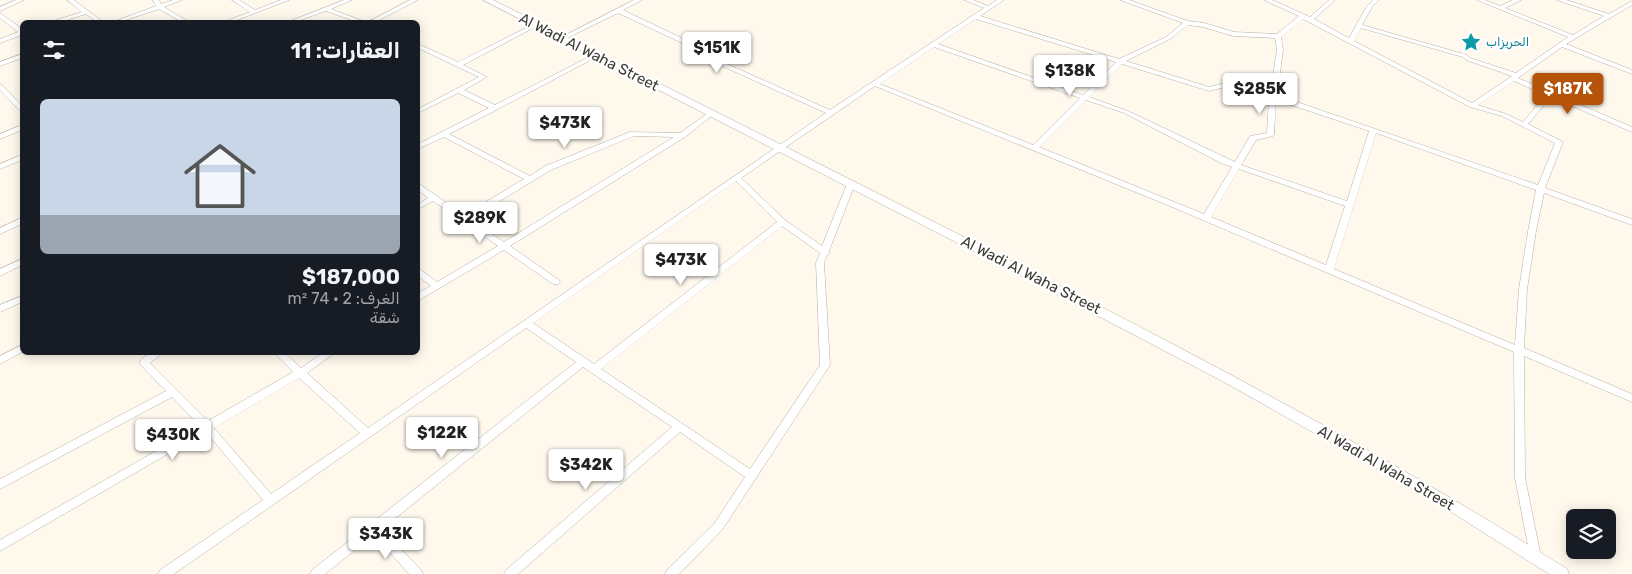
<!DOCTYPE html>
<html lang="ar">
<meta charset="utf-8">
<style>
body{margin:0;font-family:Rubik,Vazirmatn,sans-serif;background:#20242c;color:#f1f3f6;direction:rtl;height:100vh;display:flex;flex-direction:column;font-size:19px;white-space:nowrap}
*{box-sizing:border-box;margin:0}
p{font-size:16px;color:#9ea1a6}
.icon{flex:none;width:28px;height:28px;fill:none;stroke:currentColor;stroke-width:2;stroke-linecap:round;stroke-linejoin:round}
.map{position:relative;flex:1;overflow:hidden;direction:ltr}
.side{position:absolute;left:20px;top:20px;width:400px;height:335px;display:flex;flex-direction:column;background:#171b24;border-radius:8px;box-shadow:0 2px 12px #0003;direction:rtl}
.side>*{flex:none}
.controls{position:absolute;left:1566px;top:509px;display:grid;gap:10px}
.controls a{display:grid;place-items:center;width:50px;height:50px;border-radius:8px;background:#171b24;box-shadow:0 2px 12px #0003;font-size:25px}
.price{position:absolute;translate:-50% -42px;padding:0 11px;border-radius:5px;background:#fff;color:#222;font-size:16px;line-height:32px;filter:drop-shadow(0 1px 2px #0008)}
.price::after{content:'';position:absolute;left:50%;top:30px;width:15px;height:11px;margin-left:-8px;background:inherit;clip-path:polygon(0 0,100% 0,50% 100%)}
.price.selected{background:#b45309;color:#fff}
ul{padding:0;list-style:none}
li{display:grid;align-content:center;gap:10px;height:265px;padding:0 20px}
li+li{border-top:1px solid #363941}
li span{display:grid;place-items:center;height:155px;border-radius:8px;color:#555}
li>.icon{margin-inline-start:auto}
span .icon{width:90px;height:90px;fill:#fffc;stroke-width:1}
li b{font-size:21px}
h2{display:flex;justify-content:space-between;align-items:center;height:60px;padding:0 20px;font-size:21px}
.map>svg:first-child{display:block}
</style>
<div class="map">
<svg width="1632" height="574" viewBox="0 0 1632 574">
<rect width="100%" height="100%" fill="#fef8ed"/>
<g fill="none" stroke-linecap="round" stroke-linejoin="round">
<defs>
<g id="minor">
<path d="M16,0H24L0,11V7Z"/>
<path d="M67,0H74L103,22H97L86,14L60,22H52L53,21L82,12Z"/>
<path d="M153,0H159L161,4L173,0H182L164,7L189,22H182L159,9L120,22H113L156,6Z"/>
<path d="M232,0H239L255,10L281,0H289L232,22H225L226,21L250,12Z"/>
<path d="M344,0H352L331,9L363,21L364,22H357L326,11L295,22H288Z"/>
<path d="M410,0H418L375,22H368Z"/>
<path d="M634,0H642L623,10L713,53L716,59L830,110L984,8L964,0H973L988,6L997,0H1004L980,16L1119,59L1166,37L1183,23L1120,0H1129L1188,21L1204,23L1234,32L1277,34L1299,16L1264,0H1272L1310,17L1329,0H1335L1314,19L1349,38L1367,6L1373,0H1379L1372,7L1362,25L1467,55L1470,58L1516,73L1568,37L1477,0H1485L1500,6L1513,0H1521L1505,8L1573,35L1604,16L1557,0H1566L1609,14L1632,1V5L1566,44L1632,70V74L1562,47L1518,78L1632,127V132L1551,97L1528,124L1563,142L1545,188L1632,219V225L1544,193L1536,231L1527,289L1524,347V348L1632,394V402L1524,356L1525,478L1541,557L1539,561L1535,562L1531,561L1515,478L1514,352L1165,204L875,86L741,178L785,220L822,246L847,184L851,182L855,184L829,251L830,253L827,255L824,263L830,365L722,530L679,574H665L667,570L714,524L745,477L680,432L518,574H504L506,570L672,427L583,367L382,529L421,570L423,574H409L374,535L325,574H310L312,570L576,362L526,328L174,574H158L160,570L263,500L206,432L0,551V540L200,426L172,397L0,489V479L166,391L139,363C146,353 153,352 164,352L150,363L208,421L293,372L273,352H284L301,368L324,352H336L307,373L368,428L826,113L711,61L708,55L618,13L565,39L560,38ZM976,19L1116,62L1083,95L938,44ZM1303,19L1470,107L1502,116L1555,143L1538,185L1294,101L1277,96L1283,50L1281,37ZM1188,25L1203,27L1233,36L1275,38L1277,50L1270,94L1225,83L1209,87L1126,61L1170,39ZM1361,28L1463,57L1466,60L1512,76L1472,103L1354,41ZM934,47L1080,98L1033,145L880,84ZM1122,64L1209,91L1225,87L1269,98L1267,133L1250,136L1235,162L1128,111L1089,97ZM1514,81L1546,95L1523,122L1506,114L1478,105ZM1086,100L1124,113L1221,163L1232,167L1204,214L1039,147ZM1276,100L1369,131L1347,201L1241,165L1256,140L1273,136L1274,134ZM1376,133L1536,190L1528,231L1519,289L1515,345L1334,269ZM1239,169L1345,206L1326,265L1211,217ZM736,181L777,222L594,364L533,323ZM782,226L820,253L816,263L820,365L750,469L601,369ZM299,378L360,433L271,494L214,428Z"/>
<path d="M0,13L22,29V35L0,43V39L18,32L0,18Z"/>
<path d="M534,24L539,25L463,65L487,77L464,90L495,105L595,54L597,53L600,55L498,109L449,134L530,176L545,166L630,132L680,133L708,113L710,112L714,114L685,137L510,246L559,280L560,282L559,284H553L504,250L421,299L418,300V293L431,286L418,276V269L421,270L437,282L498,246L433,201L418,209V204L428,198L418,190V185H421L464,215L524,179L444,137L418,149V144L489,108L458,93L418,113V109L479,77L418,48V44L458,62ZM634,136L674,137L504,242L470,219L551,170Z"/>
<path d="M22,54V58L0,66V62Z"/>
<path d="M0,84L2,85L22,106V112L20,111L0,90Z"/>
<path d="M19,126H22V130L0,139V134Z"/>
<path d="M19,156H22V160L0,169V164Z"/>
<path d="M19,219H22V224L0,234V228Z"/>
<path d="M22,259V265L0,276V269Z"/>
<path d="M22,296V302L0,312V305Z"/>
<path d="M22,345V352L0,364V356Z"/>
</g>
<path id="major" d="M483,0H493C651,79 810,159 968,239C1172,342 1374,447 1567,569L1569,574H1549L1426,496L1224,382L1018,274Z"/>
</defs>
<use href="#minor" stroke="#b7b1a7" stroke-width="1"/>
<use href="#major" stroke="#b7b1a7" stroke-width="1"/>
<use href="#minor" fill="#fff" fill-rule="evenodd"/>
<use href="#major" fill="#fff" fill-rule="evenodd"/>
</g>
<defs>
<symbol id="sight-bare" viewBox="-9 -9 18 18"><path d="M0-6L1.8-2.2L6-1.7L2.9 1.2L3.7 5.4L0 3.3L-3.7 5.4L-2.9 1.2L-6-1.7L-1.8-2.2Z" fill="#0f9aa8" stroke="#fff" stroke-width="2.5" paint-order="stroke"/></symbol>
</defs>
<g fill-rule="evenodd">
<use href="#sight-bare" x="1457" y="28" width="28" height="28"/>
</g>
<g text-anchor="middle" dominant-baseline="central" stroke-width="5" stroke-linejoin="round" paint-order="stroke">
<g font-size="12" fill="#0d838f" stroke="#fff" text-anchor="start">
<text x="1486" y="42">الحريزاب</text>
</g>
<g font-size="15" fill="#3d3b36" stroke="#fff">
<text transform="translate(589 52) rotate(27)">Al Wadi Al Waha Street</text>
<text transform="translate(1031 275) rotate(27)">Al Wadi Al Waha Street</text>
<text transform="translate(1386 468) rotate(30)">Al Wadi Al Waha Street</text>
</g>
</g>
</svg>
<div class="controls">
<a><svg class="icon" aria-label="layers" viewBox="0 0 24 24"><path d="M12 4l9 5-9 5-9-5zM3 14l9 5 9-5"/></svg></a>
</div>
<b class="price" style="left:717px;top:74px">$151K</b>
<b class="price" style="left:1070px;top:97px">$138K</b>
<b class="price" style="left:1260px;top:115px">$285K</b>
<b class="price selected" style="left:1568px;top:115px">$187K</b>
<b class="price" style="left:565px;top:149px">$473K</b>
<b class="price" style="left:480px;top:244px">$289K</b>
<b class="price" style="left:681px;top:286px">$473K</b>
<b class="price" style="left:442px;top:459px">$122K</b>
<b class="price" style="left:173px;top:461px">$430K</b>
<b class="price" style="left:586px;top:491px">$342K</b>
<b class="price" style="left:386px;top:560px">$343K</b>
<section class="side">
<h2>العقارات: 11<svg class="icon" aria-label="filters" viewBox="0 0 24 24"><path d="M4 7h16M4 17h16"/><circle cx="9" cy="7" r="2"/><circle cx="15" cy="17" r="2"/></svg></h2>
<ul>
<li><span style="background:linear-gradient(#c9d6e8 75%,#9aa5b1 0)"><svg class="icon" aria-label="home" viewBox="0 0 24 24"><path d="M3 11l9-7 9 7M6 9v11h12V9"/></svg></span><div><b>$187,000</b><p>الغرف: 2 · 74 m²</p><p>شقة</p></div></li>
</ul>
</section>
</div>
